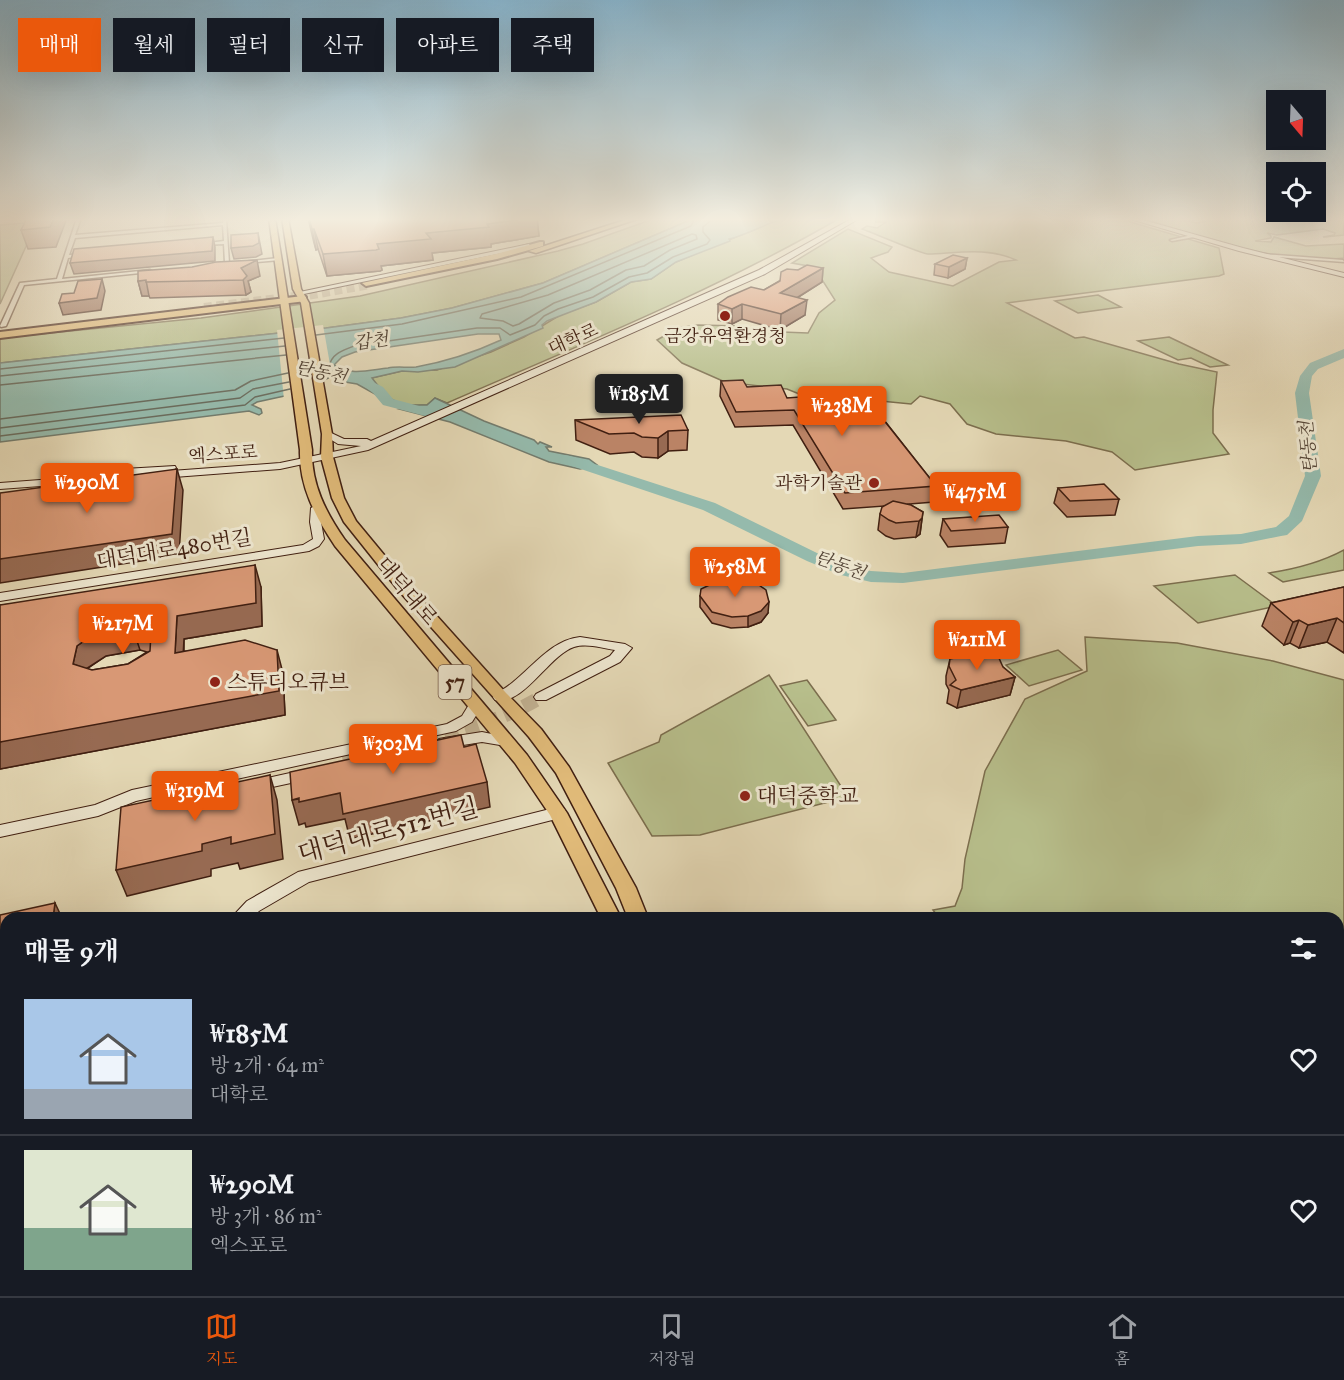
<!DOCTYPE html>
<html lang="ko">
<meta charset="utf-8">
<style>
body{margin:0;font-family:"IM FELL Great Primer","Noto Serif KR",serif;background:#242831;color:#f1f3f6;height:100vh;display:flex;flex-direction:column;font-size:22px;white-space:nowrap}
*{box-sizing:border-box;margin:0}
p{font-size:20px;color:#9ea1a6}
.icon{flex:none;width:33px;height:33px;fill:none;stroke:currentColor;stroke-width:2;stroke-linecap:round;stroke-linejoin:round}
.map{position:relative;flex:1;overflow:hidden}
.drawer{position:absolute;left:0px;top:912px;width:1344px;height:384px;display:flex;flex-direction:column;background:#171b24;border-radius:18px 18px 0 0;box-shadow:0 6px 24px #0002}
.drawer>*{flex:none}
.hud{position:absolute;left:18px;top:18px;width:600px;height:54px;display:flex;gap:12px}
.needle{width:39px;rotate:161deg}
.buttons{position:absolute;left:1266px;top:90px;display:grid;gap:12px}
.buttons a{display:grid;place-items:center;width:60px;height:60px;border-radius:0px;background:#171b24;box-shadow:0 6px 24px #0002;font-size:30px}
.price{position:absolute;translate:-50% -51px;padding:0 14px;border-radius:6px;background:#ea580c;color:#fff;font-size:20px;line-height:39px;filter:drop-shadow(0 2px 3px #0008)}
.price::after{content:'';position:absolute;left:50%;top:36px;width:18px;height:14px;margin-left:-9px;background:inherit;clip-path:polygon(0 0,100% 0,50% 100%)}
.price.active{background:#222;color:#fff}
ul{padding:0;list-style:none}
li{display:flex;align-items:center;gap:18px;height:150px;padding:0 24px}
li+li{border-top:2px solid #363941}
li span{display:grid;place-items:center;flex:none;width:168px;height:120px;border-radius:0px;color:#555}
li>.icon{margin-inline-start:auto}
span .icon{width:72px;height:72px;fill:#fffc;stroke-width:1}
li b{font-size:26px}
h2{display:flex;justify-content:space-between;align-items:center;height:72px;padding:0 24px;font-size:26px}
.chip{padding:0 21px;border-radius:0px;background:#171b24;box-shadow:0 6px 24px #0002;font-size:21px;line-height:54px}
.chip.active{background:#ea580c;color:#fff}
.menu{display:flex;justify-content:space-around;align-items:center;height:84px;border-top:2px solid #363941;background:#171b24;font-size:16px;color:#9ea1a6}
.menu a{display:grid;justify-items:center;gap:3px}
.menu .active{color:#ea580c}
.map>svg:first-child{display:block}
</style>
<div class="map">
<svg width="1344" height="1296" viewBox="0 0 1344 1296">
<rect width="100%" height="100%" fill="#e4d8b5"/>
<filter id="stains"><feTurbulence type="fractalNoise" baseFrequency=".00333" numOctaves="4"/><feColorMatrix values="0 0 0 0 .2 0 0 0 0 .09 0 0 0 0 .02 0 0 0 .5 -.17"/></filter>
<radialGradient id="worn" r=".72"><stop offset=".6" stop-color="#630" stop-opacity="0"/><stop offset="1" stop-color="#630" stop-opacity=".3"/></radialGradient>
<g fill="#b7be8b" stroke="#7c6e4e" stroke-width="1.5">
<path d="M656,218H695L543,283L452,308L401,318L326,328L0,363V338L201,318L360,296L558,251L583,244Z"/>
<path d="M782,218H840C714,291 580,345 447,403L435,398L427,405L405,406L387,397L371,378L402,371L437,370L491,352L524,337L560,315L596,302L631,282L651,279L676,262Z"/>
<path d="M887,218H1117L1219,248L1224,274L1219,276L1007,303L1075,338L1084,337L1179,364L1217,372L1213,410V433L1229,454L1135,470L1112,452L1066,441L996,434L967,424L950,404L920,396L911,404L860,399L852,402H819L787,389L725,382L682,363L657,340L678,328L698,325L741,326L757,331L808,333L819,313L835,300L814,267L792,263L848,229L892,247L888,252L871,258L889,272L953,286L999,262L1016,260C988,247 958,253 928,254C921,254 874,233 862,229L867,226L877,228L886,222H875Z"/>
<path d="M1140,218H1173L1197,223L1221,218H1344V235L1325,237H1323L1334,235L1335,233L1323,229L1277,235L1267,233L1271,236V238L1255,241L1271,242L1274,237L1306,246L1344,244V258C1279,266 1202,236 1140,218Z"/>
<path d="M37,222L0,304V225Z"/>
<path d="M1098,295L1121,307L1078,313L1055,301Z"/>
<path d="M1169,337L1228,365L1210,367L1191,358L1178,360L1138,341Z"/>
<path d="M1344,550V570L1283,582L1269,573C1296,569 1320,563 1344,550Z"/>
<path d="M1235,575L1277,606L1198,623L1154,586Z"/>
<path d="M1085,637L1177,643L1273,661L1344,680V1296H1057L1056,1290H1338V918H939L933,910L955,906L962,888L965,859L985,771L1025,699L1087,671Z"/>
<path d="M1058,650L1082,670L1029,686L1006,665Z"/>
<path d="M769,675L848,797L700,835L652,836L608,763L659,742L661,735Z"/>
<path d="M807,680L836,720L808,726L780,686Z"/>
<path d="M6,1191V1290H424L423,1296H0V1199Z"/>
</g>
<g fill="#95baac" stroke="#737c6e" stroke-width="1.5" fill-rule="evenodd">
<path d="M695,218H782C768,224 740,237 729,239L730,241L676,262L651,279L631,282L596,302L547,321L542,325L543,328L455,367L418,372L402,371L372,378L387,397L382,398L357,384L339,381L312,390L257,402L252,405L261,409L262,413L259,415L249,411L0,442V363L326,328L401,318L452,308L543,283ZM478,334H499L501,340C475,352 444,362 416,367C407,368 397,366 388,368C369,370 351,376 334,365L342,357L355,352Z"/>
<path d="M435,398L484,421L534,440L538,444L540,442L552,447H546L549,451L589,459L597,465L580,469L549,462L450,422L399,409L412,405H427Z"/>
</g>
<path fill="#e4d8b5" d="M323,325L334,387L284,400L277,330Z"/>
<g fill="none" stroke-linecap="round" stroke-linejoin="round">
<g stroke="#6a6c5e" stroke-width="1.5">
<path d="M692,234L696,235L697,239L670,250L644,266L626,270L590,290L554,303L519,324L513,326L503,321L480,318L482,314L548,295Z"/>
<path d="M316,335L402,324L521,297L691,226L695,218"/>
<path d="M0,369L284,338"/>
<path d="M0,376L285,346"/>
<path d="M324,380L335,375L329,367C331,354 343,350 354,346L477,328H500L510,335L535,325L544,316L558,309L593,297L629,277L647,273L673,257L707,244L710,240L703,232V227L714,218"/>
<path d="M0,385L286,355"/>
<path d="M0,419L235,390L251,381L288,373"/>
<path d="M0,428L240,398L253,389L289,382"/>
<path d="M0,436L245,405L255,397L290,389"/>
</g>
<g fill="#95baac" fill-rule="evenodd">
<path d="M1344,349V358L1318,369L1312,376L1309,393L1321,476L1302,521L1287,535L1281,536L1241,544L1198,546L903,583L871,582L841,575L807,561L703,510L560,462L558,459L565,455L570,456L715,503L819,554L854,568L871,571L903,573L1198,536L1241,534L1276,527L1289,516L1305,476L1295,393L1300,376L1310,363Z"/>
<path d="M363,377L383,387L393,399L434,410L436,413L429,417L383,405L373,393L357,381L358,378Z"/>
</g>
<path stroke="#c3b394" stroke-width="14" stroke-dasharray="14 7" stroke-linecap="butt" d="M342,757C411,743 479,734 541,697"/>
<g stroke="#c3b394" stroke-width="8" stroke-dasharray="8 4.5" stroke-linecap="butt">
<path d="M285,300L370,285"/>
<path d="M204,307L294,296"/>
</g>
<defs>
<g id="street">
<path d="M77,218H81L75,235L223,223L224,219H226L229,263L227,264L225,263L224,244L202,245L200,244L224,241L223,225L75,238L69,255L84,254L86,255L68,258L62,279L150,270L152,271L150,272L24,285L6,326L1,327L0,326L20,283L57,279Z"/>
<path d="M1192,235L1194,237L1172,241L1170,240Z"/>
<path d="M1263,254L1343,260L1344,262L1265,256Z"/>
<path d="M278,258L280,260L245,263L243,262Z"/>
</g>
<g id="secondary">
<path d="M853,218H860L765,274L368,450L280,469L161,478L156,475L160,472L140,474V478L136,479L0,489V483L120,474V470L124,469L175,466L176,468L171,471L280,463L361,446L338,444L322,434L327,431L344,439H367L371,441L759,270Z"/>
<path d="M1127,218H1136L1243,248L1344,273V277L1239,251Z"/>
<path d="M529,244L531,247L299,295L295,293Z"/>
<path d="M317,505L323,508L321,522L324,539L319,546L309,551L0,601V593L303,545L313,539L310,522L311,508Z"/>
<path d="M580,637L625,644L632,648L620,662L546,700H536L534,697L536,694L610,656L615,650C602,648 587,643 574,647C549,655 523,707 495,700L493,697L495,694C526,679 545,641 580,637Z"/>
<path d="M475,701L482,706L472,722L456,731L136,801L98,816L0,837V825L95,805L132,790L447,724L462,716L470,703Z"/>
<path d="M482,732L511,738L514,741L511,744L506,746L482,742L444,748L439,747L436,743L439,739L444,738Z"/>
<path d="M308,769L314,770L316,774L314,778L254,791L248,790L246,786L248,782L254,781Z"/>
<path d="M558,807L564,809L566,813L564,817L309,882L259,911L252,918H231L247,901L298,872Z"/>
<path d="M6,1082V1102L0,1104V1084Z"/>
</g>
<g id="primary">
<path d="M269,218H275L312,450C311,484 326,513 345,540L527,755L567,813L621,918H601L550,815L515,763L335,546C315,516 299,486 300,450Z"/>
<path d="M282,218H288L301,289L309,303L332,434L333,457L344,498L356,521L409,585L506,693L541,729L569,767L636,888L648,918H628L616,888L556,773L529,737L399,591L344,522L332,498L321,457L322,434L301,303L293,289Z"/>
<path d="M631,218H640L536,253L529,251Z"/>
<path d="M738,1290H766L768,1296H740Z"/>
<path d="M772,1290H800L802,1296H774Z"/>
</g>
<g id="highway">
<path d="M540,242H543V246L497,259L366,286L362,283L496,254Z"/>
<path d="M303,296L306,297V301L0,338V332Z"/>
</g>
</defs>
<use href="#street" stroke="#694d3a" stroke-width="3"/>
<use href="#secondary" stroke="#401f11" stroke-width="2"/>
<use href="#primary" stroke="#401f11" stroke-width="3"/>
<use href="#highway" stroke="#401f11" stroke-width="4"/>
<use href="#street" fill="#ede6cf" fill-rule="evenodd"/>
<use href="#secondary" fill="#ede6cf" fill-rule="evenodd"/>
<use href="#primary" fill="#e2bc7a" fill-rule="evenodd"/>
<use href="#highway" fill="#e2bc7a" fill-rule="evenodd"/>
</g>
<g fill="#ba8365" stroke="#401f11" stroke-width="1.5" fill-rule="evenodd">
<path d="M308,218H537L539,236L491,244V247L432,253L433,260L381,266L382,270L380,271L327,276L318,249L316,250L314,243Z"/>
<path d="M1173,218H1213V219L1190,220Z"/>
<path d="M967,258L965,269L948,278L934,275L935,264Z"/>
<path d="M823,268L822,282L797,298L805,315L780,330L742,319L732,324L718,320V304L764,290L798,270Z"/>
<path d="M260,276L248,281L251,292L246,295L150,298L149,296H142L138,281Z"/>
<path d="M721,381L747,387L787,398L818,404L841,403L842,396L873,403V406L936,486L934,502L909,504L923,512L920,534L916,537L894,539L886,536L878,530L880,514L884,506L843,509L793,425L735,427L720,396Z"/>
<path d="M575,420L688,430L687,450L668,451L658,458L642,457L634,452L610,454L576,440Z"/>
<path d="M1058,488L1119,499L1115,515L1067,517L1054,503Z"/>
<path d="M943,519L1008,527L1005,543L948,547L940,535Z"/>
<path d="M261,587L262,626L184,639V651L283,673L285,715L0,769V605ZM140,650L147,652L128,664L92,670L87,669L106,656Z"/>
<path d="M1344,587V653L1327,642L1299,648L1290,643L1284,645L1262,626L1271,603Z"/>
<path d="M700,596L768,613L761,622L748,627L731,628L712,623L700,607Z"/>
<path d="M950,659L1003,667L1015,677L1010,695L957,708L947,703L949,690L946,684V676Z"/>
</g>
<g fill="#976a52" stroke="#401f11" stroke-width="1.5">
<path d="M54,218H67L56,247L28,249L21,230Z"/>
<path d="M528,218H537L539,236L491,244V247L432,253L433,260L381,266L382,270L380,271L327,276L323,254L426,233Z"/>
<path d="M312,229H314L318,249L316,250Z"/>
<path d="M258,233L262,254L256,257L234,259L231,248Z"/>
<path d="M213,237L215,247V261L74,274L70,263Z"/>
<path d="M967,258L965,269L948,278L949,267Z"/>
<path d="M257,260L260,276L248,281L251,292L246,295L241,268Z"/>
<path d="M823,268L822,282L779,309L780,293Z"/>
<path d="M102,279L105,291L101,310L63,315L59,303Z"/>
<path d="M146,280L149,296H142L138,281Z"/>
<path d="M807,300L805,315L780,330L781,314Z"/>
<path d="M742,304V319L732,324V309Z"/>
<path d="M668,431V451L658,458V438Z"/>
<path d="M177,469L183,490L179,555L0,583V559Z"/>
<path d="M922,518L920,534L916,537L919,521Z"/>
<path d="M255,565L261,587L262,626L184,639L182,676L175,653L177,616Z"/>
<path d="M769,602L768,613L761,622L748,627V616Z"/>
<path d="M1337,618L1327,642L1299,648L1308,625Z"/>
<path d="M1299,620L1290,643L1284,645L1293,622Z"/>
<path d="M132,626L140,650L106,656L86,669L73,664L77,646L97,632Z"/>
<path d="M277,650L283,673L285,715L0,769V742Z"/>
<path d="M1015,677L1010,695L957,708L961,690Z"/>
<path d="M270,775L277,800L283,859L240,869L238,863L211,869V876L127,896L116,870L202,844Z"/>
<path d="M487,782L490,807L350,839L345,819L306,827L305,823L299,825L292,800L340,793Z"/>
<path d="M55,903L62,918H53Z"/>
<path d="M6,935V1031L2,1056H0V956L4,936Z"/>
</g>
<g fill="#d89875" stroke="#401f11" stroke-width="1.5" fill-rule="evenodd">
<path d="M27,218H54L50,227L21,230Z"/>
<path d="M309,218H528L487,224L489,227L426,233L431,239L377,244L379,249L376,250L323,254L314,229H312Z"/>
<path d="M258,233L259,243L253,246L231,248V235Z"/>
<path d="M213,237L212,251L70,263L74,249Z"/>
<path d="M953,255L967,258L949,267L935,264Z"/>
<path d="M257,260L241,268L247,276L243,280L146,282V280L138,281V271L192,267L216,262Z"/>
<path d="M807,265L823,268L780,293L807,300L781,314L742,304L732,309L718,304L728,297L751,287L764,290L780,281L781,272L787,269L798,270Z"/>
<path d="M102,279L97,298L59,303L62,294L74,293L78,281Z"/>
<path d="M743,380L747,387L781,385L787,398L813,396L818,404L846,402L842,396L867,394L873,403L871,404L936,486L845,493L794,410L736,412L721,381Z"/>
<path d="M681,415L688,430L668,431L658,438L642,437L634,433L609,434L575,420Z"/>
<path d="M177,469L172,534L0,559V493Z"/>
<path d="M1104,484L1119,499L1070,501L1058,488Z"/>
<path d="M893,501L911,505L923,512L922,518L919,521L896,523L889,520L880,514L882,507Z"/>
<path d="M999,515L1008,527L951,531L943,519Z"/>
<path d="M255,565L256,603L177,616L175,653L245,640L277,650L279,691L0,742V605ZM132,626L151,633L150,651L128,664L92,670L73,664L77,646L97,632Z"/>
<path d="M722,579H740L756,583L766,590L769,602L761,611L748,616L732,617L712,612L700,596L701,589Z"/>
<path d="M1344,587V623L1337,618L1308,625L1299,620L1293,622L1271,603Z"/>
<path d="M983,652L998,656L1003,667L1015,677L961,690L950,685L956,680L949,666L950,659Z"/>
<path d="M461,735L464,747L476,744L487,782L343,814L340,793L299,802V798L292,800L290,772Z"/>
<path d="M270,775L275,834L231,844V837L202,844V851L116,870L121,807Z"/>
<path d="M55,903L53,918H6V935L4,936L0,956V915Z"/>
</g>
<linearGradient id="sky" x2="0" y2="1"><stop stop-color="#87b6d0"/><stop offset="0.55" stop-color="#f3edde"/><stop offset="1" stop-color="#f3edde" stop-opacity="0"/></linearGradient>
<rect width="1344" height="399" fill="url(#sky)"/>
<g fill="#8f2418" stroke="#ede6cf" stroke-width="2">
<circle cx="725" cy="316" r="6"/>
<circle cx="874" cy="483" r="6"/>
<circle cx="215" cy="682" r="6"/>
<circle cx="745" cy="796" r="6"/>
</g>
<g text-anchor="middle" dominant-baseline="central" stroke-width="6" stroke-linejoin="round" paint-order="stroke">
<g font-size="18" fill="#401f11" stroke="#ede6cf">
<text x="725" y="336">금강유역환경청</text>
<text x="862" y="483" text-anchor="end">과학기술관</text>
</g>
<g font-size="18" fill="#401f11" stroke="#ede6cf">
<text transform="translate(573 339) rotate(-24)">대학로</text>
<text transform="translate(223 454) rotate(-4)">엑스포로</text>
</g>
<g font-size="18" font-style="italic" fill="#554638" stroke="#ede6cf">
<text transform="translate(371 341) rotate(-8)">갑천</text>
<text transform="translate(321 372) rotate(12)">탄동천</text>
<text transform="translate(1308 447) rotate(-95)">탄동천</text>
<text transform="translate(840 565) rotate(20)">탄동천</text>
</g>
<rect fill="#ede6cf" stroke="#745b4a" stroke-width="1.5" x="438.5" y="665" width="33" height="34" rx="4.5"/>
<g font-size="20" font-weight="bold" fill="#401f11">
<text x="455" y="682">57</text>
</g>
<g font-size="21" fill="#401f11" stroke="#ede6cf">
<text transform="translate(174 549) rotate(-9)">대덕대로480번길</text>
<text transform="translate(407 591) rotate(50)">대덕대로</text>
</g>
<g font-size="21" fill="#401f11" stroke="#ede6cf" text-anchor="start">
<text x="227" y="682">스튜디오큐브</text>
<text x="757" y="796">대덕중학교</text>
</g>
<g font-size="26" fill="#401f11" stroke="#ede6cf">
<text transform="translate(388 830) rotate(-15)">대덕대로512번길</text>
</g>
</g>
<rect width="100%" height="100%" filter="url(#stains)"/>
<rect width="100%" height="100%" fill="url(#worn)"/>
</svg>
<div class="buttons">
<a><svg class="needle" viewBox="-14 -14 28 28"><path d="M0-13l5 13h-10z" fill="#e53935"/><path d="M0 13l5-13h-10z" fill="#9ea1a6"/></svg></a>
<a><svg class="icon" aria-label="locate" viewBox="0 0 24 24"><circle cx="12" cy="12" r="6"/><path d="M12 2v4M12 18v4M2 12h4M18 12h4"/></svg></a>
</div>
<b class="price active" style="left:639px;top:425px">₩185M</b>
<b class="price" style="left:842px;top:437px">₩238M</b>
<b class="price" style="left:87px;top:514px">₩290M</b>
<b class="price" style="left:975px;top:523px">₩475M</b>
<b class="price" style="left:735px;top:598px">₩258M</b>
<b class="price" style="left:123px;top:655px">₩217M</b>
<b class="price" style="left:977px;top:671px">₩211M</b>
<b class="price" style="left:393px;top:775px">₩303M</b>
<b class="price" style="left:195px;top:822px">₩319M</b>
<div class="hud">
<a class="chip active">매매</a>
<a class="chip">월세</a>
<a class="chip">필터</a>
<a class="chip">신규</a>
<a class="chip">아파트</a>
<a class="chip">주택</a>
</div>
<section class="drawer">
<h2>매물 9개<svg class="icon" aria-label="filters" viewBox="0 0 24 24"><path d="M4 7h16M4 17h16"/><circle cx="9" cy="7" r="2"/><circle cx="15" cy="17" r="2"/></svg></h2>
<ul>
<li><span style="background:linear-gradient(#a9c7e8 75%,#9aa5b1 0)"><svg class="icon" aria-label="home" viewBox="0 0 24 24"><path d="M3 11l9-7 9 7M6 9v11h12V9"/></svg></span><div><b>₩185M</b><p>방 2개 · 64 m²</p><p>대학로</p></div><svg class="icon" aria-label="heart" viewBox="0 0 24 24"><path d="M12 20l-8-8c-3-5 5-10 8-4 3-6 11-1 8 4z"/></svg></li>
<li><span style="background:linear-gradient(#dfe7d0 65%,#7fa58c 0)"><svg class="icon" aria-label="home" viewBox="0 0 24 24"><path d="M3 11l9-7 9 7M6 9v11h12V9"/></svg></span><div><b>₩290M</b><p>방 3개 · 86 m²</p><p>엑스포로</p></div><svg class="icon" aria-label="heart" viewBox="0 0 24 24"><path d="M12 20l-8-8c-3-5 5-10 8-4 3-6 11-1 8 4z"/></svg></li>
</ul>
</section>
</div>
<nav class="menu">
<a class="active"><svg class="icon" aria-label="map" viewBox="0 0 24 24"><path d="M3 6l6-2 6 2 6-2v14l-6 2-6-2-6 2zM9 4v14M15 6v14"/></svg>지도</a>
<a><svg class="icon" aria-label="saved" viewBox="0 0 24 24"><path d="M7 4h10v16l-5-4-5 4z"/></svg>저장됨</a>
<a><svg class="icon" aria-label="home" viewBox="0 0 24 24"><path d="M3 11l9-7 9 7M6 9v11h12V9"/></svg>홈</a>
</nav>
